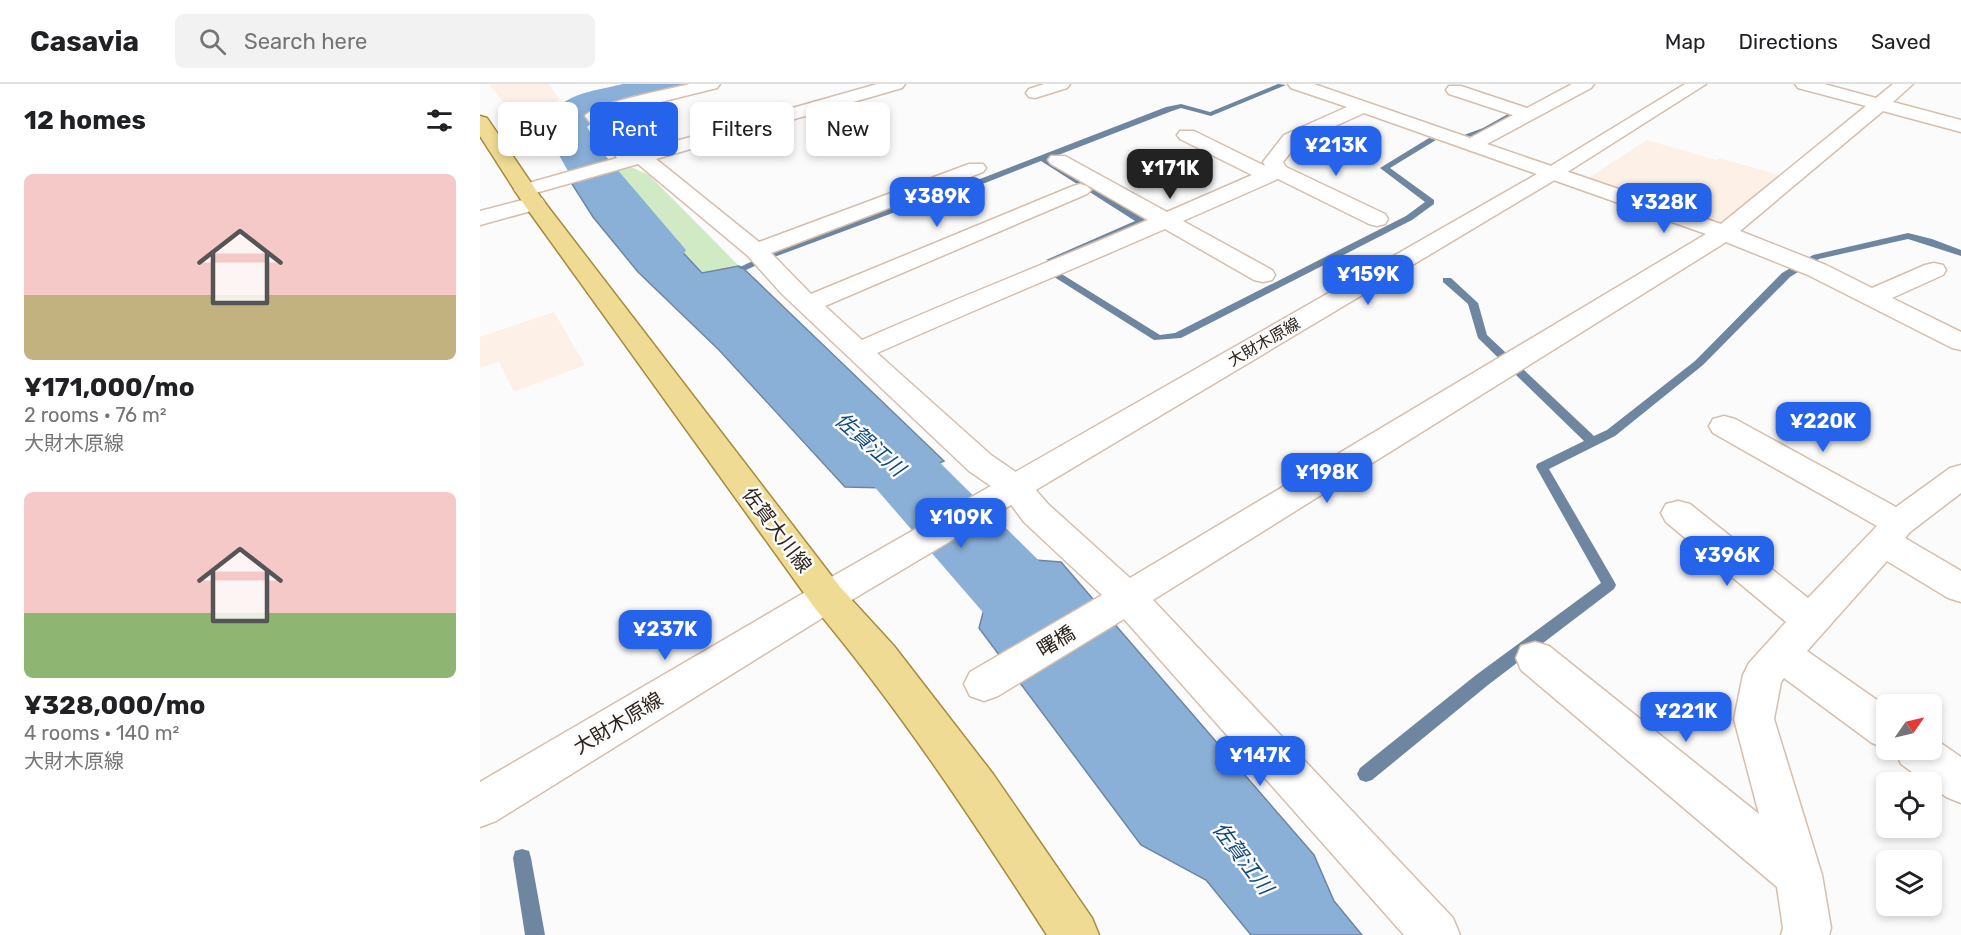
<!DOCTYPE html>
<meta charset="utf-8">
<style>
body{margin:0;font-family:Rubik,"Noto Sans JP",sans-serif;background:#f2f2f2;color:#202124;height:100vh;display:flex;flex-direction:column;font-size:22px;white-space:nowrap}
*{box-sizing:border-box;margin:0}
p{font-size:20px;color:#757577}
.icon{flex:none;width:33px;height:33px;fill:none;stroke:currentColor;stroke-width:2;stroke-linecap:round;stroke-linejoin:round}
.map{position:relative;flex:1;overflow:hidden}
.details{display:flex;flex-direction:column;background:#fff;width:480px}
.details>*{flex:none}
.banner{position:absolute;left:18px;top:18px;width:570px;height:54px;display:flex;gap:12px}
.needle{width:39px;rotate:56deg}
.tools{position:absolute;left:1396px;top:610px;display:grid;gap:12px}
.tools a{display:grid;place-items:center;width:66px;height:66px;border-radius:9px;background:#fff;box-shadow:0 3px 9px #0003;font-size:30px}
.price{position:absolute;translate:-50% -51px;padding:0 14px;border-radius:12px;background:#2563eb;color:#fff;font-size:20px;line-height:39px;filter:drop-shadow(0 2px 3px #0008)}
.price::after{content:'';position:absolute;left:50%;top:36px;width:18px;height:14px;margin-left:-9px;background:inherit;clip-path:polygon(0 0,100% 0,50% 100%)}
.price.active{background:#222;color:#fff}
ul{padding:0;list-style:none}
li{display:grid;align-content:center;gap:12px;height:318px;padding:0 24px}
li span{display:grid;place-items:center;height:186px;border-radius:9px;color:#555}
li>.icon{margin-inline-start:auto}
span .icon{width:108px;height:108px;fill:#fffc;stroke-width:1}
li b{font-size:26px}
h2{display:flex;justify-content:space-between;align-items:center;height:72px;padding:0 24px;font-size:26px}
.pill{padding:0 21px;border-radius:9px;background:#fff;box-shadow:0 3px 9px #0003;font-size:21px;line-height:54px}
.pill.active{background:#2563eb;color:#fff}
header{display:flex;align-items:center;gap:36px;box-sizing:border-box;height:84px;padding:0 30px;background:#fff;border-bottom:2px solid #e0e0e0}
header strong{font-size:28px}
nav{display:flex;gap:33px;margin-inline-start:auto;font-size:21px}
.search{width:420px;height:54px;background:#f2f2f2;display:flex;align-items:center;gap:15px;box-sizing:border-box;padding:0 21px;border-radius:9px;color:#757577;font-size:22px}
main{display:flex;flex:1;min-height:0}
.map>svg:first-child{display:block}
</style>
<header>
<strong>Casavia</strong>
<div class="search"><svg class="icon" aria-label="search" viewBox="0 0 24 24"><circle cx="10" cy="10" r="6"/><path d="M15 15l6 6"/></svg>Search here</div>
<nav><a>Map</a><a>Directions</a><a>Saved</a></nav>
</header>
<main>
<section class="details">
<h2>12 homes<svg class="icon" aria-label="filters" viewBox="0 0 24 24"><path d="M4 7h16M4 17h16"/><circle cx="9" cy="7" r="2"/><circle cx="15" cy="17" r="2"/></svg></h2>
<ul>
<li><span style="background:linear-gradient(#f6c9c9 65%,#c2b280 0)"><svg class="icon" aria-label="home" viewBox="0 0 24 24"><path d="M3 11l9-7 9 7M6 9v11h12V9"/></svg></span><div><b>¥171,000/mo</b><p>2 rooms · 76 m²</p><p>大財木原線</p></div></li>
<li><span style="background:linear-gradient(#f6c9c9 65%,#8fb573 0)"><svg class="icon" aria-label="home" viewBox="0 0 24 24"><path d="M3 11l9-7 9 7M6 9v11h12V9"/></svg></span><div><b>¥328,000/mo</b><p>4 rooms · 140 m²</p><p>大財木原線</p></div></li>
</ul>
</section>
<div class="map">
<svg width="1481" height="851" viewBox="0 0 1481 851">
<rect width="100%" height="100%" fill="#fbfbfb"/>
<g fill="#fdf0e6">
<path d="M9,0H69L79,15L71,26L36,35Z"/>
<path d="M1167,56L1236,76L1240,74L1299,91L1239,140L1105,96Z"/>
<path d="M74,228L105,281L34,308L19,278L0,284V253Z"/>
</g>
<path fill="#cfeac4" d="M151,83L169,91L259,182L222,189L134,95L136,87Z"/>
<g fill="#8ab0d8" stroke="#6e86a0" stroke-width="1.5">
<path d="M136,87L134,95L222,189L259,182L263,184L464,377L407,404L365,403L239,266L158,188L113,133L92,100Z"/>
<path d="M555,476L581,478L834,771L854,817L882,851H771L726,796L661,761L499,544L510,502Z"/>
</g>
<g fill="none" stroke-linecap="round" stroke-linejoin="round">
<g fill="#6e86a0" fill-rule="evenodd">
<path d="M798,0L806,1L731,32L701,24L692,27L568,75L667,137L574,178L566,176L655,137L561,77L505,99L480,104L297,172L266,186L258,184L291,168L475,100L500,95L686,23L701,20L730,28Z"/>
<path d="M1028,30L1035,32L1009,48L988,53L984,51L1003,44Z"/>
<path d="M949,54L956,56L910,84L954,116V120L932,136L701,254L674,256L571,191L572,189H580L680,251L695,249L926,132L945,118L900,84Z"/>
<path d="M1428,149L1452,155L1481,166V172L1428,155L1339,175L1310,193L1223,281L1135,352L1069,385L1134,497L1136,501L1134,505L1008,601L892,696L886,698L880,696L877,690L880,684L996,591L1121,499L1056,383L1057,380L1104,357L998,254L988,220L963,198V194H971L998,219L1007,251L1114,352L1127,346L1215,277L1302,189L1333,171Z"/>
<path d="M42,765L49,767L51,774L65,851H45L33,774L35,767Z"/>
</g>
<g fill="#8ab0d8" fill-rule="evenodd">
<path d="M143,0H214L208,9L119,31L107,43L124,70L206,166L198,178L178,183L158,178L88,87L62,41C84,8 107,9 143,0Z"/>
<path d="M348,300L372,306L438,357L629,546L642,573L629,600L597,612L565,600L386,393L324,338L314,322L324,306Z"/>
</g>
<defs>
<g id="minor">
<path d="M210,0H240L237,4L136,29L125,34L154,69L397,0H425L422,4L176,75L279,158L489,80H503L506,84L503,88L291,169L331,210L593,102L600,100L607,102L611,106L607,110L345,222L382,256C477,214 573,177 668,136L571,80L568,76L571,72H585L687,128L772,91L700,55L697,51L700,47H714L785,82L783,78L804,51L867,23L811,4L808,0H834L990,54L1033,31L969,10L966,6L969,2H981L1047,24L1092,0H1114L1111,4L1007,60L1241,140L1386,22L1318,4L1315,0H1344L1396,14L1413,0H1433L1413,18L1481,36V48L1403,27L1260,147L1346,181L1392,204L1445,181L1454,179L1463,181L1466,186L1463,191L1412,214L1481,248V266L1472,264L1328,191L1246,158L673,516L973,834L980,851H924L644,535L518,612L504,617L490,612L484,600L490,588L622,511L544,438L524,411L489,387L301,209L268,172L158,80L45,112L38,110L34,106L38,102L137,74L105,32C114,19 190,5 210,0ZM884,29L1226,150L650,494L568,420L546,395L511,371L397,269C493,226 589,187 685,145L774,196L783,198L792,196L795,191L792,186L703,137L798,95L889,140L897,142L905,140L908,135L905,130L806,83L803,78L818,59Z"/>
<path d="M564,0H590L587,4L555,14L549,13L546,9L549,5Z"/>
<path d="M54,113L62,114L65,119L62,124L0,141V127Z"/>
<path d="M1244,332L1255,335L1416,423L1470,384L1481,381V409L1430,448L1425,454L1481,487V518L1468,514L1407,477L1327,567L1407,623V665L1392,659L1304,594L1301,598L1294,635L1342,791L1351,844L1349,851H1301L1303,844L1297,803L1041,586L1036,574L1041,562L1055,558L1069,562L1279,730L1254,635L1263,591L1269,579L1306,538L1186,438L1181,429L1186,420L1198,417L1210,420L1328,514L1397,442L1233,349L1229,342L1233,335Z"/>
<path d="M1452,653L1481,673V719L1466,713L1452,702V699H1447L1421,680L1415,666H1452Z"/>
</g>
<path id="tertiary" d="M1205,0H1226L1078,94L360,523L16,737L0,743V698L334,503L1064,86Z"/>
<path id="primary" d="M0,32L7,34L62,115L360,503L414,562L513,690L612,834L619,851H567C494,738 421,627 334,523L43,119L0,52Z"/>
</defs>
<use href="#minor" stroke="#d6beac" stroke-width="3"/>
<use href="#tertiary" stroke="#d6beac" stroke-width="3"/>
<use href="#primary" stroke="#a58b3c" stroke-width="3"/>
<use href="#minor" fill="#fff" fill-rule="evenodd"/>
<use href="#tertiary" fill="#fff" fill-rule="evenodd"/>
<use href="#primary" fill="#efdb94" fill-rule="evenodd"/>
</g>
<g text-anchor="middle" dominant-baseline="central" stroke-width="5" stroke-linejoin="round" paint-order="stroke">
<g font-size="16" fill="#2d241d" stroke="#fbfbfb">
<text transform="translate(784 258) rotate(-30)">大財木原線</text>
</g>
<g font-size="20" fill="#2d241d" stroke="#fbfbfb">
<text transform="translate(297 446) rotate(53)">佐賀大川線</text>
<text transform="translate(576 557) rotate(-31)">曙橋</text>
<text transform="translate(138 639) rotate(-31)">大財木原線</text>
</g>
<g font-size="21" font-style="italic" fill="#10497b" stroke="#fbfbfb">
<text transform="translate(390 360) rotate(41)">佐賀江川</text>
<text transform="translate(763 774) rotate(53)">佐賀江川</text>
</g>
</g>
</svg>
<div class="tools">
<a><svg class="needle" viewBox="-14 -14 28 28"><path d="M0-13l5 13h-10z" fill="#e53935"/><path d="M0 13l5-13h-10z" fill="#757577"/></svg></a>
<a><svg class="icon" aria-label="locate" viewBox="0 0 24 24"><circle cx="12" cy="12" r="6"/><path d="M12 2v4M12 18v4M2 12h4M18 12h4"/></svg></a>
<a><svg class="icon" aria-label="layers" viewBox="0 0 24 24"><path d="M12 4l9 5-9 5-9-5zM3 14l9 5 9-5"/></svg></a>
</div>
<b class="price" style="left:856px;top:93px">¥213K</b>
<b class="price active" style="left:690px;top:116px">¥171K</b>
<b class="price" style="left:457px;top:144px">¥389K</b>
<b class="price" style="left:1184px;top:150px">¥328K</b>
<b class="price" style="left:888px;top:222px">¥159K</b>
<b class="price" style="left:1343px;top:369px">¥220K</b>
<b class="price" style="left:847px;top:420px">¥198K</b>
<b class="price" style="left:481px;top:465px">¥109K</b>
<b class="price" style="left:1247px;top:503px">¥396K</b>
<b class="price" style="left:185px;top:577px">¥237K</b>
<b class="price" style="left:1206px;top:659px">¥221K</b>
<b class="price" style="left:780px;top:703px">¥147K</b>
<div class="banner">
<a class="pill">Buy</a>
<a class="pill active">Rent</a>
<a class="pill">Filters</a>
<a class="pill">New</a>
</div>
</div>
</main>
